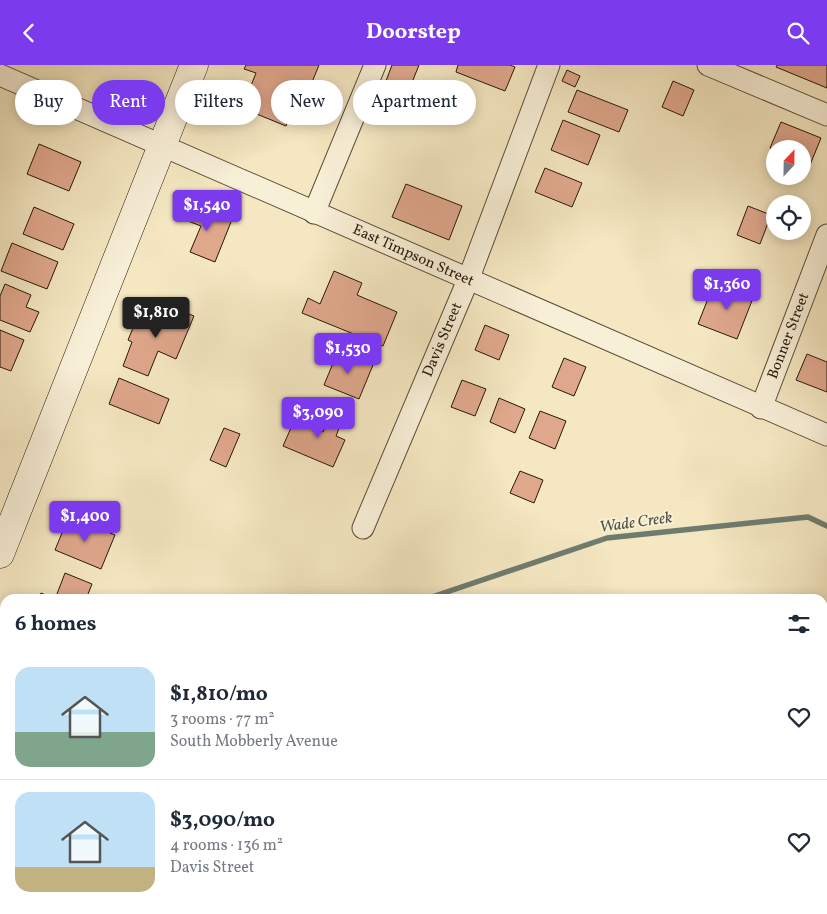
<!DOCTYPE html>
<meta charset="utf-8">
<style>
body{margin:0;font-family:Vollkorn,serif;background:#f2f2f3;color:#1f2937;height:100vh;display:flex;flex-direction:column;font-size:19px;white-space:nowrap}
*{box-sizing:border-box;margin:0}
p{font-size:16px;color:#747a83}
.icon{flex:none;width:28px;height:28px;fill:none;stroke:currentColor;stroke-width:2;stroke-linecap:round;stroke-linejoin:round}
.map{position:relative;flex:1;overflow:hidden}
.side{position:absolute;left:0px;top:529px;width:828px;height:321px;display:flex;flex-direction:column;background:#fff;border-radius:15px 15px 0 0;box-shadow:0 2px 12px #0003}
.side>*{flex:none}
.guide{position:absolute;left:15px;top:15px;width:500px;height:45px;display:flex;gap:10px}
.needle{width:32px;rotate:22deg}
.buttons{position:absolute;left:766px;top:75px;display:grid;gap:10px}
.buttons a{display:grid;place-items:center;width:45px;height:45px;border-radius:50%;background:#fff;box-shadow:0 2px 12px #0003;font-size:25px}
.price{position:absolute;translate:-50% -42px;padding:0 11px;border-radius:5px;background:#7c3aed;color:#fff;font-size:16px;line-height:32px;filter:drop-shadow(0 1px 2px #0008)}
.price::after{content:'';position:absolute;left:50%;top:30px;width:15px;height:11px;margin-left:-8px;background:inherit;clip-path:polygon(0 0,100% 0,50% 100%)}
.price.active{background:#222;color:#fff}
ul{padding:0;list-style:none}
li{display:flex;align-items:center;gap:15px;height:125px;padding:0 15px}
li+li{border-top:1px solid #e0e1e3}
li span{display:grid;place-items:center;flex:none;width:140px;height:100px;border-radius:15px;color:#555}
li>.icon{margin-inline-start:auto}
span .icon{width:60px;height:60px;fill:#fffc;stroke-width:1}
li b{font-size:21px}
h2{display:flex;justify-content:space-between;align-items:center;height:60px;padding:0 15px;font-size:21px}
.chip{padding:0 18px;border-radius:22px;background:#fff;box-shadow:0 2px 12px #0003;font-size:18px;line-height:45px}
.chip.active{background:#7c3aed;color:#fff}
header{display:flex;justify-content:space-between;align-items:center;height:65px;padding:0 15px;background:#7c3aed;color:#fff;font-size:22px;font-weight:700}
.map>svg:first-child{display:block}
</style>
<header><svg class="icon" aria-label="back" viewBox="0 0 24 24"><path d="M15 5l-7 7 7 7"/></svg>Doorstep<svg class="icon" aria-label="search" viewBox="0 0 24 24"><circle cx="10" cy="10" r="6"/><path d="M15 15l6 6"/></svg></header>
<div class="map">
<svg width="827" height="849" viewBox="0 0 827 849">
<rect width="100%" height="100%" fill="#f4e7c1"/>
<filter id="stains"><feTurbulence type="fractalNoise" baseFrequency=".004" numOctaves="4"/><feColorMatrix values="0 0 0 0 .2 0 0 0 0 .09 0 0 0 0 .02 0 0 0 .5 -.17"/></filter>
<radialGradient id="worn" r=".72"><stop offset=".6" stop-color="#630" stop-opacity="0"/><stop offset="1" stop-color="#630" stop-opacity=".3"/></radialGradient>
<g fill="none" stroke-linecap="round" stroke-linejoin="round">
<g stroke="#6e7c6f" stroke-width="5.5">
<path d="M426,534L607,473L808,452L827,461"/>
<path d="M0,613L5,615"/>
</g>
</g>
<g fill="#dfa78c" stroke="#281808">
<path d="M246,0H319L306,32L299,29L286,61L242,43L256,8L244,4Z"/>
<path d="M392,0H419L409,25L386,16Z"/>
<path d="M458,0H510L515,2L505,26L456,7Z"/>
<path d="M777,0H827V23L776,2Z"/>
<path d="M567,5L580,11L575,22L562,16Z"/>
<path d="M673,16L694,25L683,51L662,42Z"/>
<path d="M577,25L628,45L619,67L568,47Z"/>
<path d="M563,55L600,70L588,100L551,85Z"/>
<path d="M781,57L821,73L810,100L802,97V84L775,85L770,83Z"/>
<path d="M39,79L81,97L69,126L27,109Z"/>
<path d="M545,103L582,118L572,142L535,127Z"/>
<path d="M406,119L462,141L449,175L392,152Z"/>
<path d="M186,138L231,157L215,197L190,187L201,161L180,153Z"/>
<path d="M748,141L771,150L760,179L737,170Z"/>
<path d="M34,142L74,159L63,185L23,169Z"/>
<path d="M12,178L58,197L47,224L1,206Z"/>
<path d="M334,206L362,218L357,230L397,247L383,281L302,248L308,233L320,239Z"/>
<path d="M5,219L31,230L26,242L39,247L30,267L0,255V231Z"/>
<path d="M734,219L755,228L737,274L698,259L711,226L728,233Z"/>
<path d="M171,242L194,251L176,294L158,286L148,311L123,301L132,277L128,275L140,246L165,256Z"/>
<path d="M485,260L509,270L499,295L475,285Z"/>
<path d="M0,265L24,275L11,306L0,302Z"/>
<path d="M338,286L373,300L359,334L324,320Z"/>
<path d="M807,289L827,297V327L796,315Z"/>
<path d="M564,293L586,302L574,331L552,322Z"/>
<path d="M119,313L169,334L159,359L109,339Z"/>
<path d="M462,315L486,324L475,351L451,342Z"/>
<path d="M499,333L525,344L515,368L490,357Z"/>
<path d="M333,341L346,346L336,371L345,375L333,402L283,381L294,356L323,367Z"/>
<path d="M540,346L566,356L555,384L529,373Z"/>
<path d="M224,363L240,369L226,402L210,395Z"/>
<path d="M520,406L543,415L534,438L510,428Z"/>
<path d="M69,451L115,470L101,504L55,485Z"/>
<path d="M65,508L92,519L86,534H38L41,528L55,534Z"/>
<path d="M827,585V635L822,633V596Z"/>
<path d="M822,646L827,648V667L822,678Z"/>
<path d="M0,692L5,694V714L0,712Z"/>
<path d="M390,845H438L436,849H389Z"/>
</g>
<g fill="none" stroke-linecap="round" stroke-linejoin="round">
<defs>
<g id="street">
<path d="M708,0L827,50"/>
<path d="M0,10L827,370"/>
<path d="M314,148L375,0"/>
<path d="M761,343L827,170"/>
<path d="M363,463L468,215L549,0"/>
<path d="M0,585L5,587"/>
<path d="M822,807L827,796"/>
<path d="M662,845L671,849"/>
<path d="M806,849L807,845"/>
</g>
<path id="secondary" d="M0,489L194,0"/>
</defs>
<use href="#street" stroke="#5b4c36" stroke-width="23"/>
<use href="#secondary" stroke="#281808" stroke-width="29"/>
<use href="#street" stroke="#f8efd7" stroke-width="21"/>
<use href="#secondary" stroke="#f8efd7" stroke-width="28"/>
</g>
<g text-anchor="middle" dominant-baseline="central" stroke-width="4" stroke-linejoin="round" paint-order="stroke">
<g font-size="15" fill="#281808" stroke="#f8efd7">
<text transform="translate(413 191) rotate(24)">East Timpson Street</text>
<text transform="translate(789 271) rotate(-69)">Bonner Street</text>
<text transform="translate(443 275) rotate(-67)">Davis Street</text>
</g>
<g font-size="16" font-style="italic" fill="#515244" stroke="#f8efd7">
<text transform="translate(636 458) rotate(-8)">Wade Creek</text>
</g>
</g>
<rect width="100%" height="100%" filter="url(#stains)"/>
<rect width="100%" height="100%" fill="url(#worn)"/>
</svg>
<div class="buttons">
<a><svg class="needle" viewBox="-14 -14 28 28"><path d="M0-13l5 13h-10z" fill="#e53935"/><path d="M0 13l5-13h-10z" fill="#747a83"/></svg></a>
<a><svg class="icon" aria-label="locate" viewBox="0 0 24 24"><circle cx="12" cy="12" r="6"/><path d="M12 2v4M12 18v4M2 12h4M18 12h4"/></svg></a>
</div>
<b class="price" style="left:207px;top:167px">$1,540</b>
<b class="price" style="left:727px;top:246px">$1,360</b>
<b class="price active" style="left:156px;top:274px">$1,810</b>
<b class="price" style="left:348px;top:310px">$1,530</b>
<b class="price" style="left:318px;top:374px">$3,090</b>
<b class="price" style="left:85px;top:478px">$1,400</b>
<div class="guide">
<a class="chip">Buy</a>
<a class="chip active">Rent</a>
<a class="chip">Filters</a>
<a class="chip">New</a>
<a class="chip">Apartment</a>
</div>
<section class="side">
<h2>6 homes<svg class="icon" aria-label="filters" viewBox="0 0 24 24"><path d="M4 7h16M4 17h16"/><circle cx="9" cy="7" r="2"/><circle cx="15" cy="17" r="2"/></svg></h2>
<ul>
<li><span style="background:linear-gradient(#bfe0f5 65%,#7fa58c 0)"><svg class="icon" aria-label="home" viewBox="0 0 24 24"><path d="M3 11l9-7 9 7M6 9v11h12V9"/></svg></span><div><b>$1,810/mo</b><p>3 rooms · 77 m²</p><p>South Mobberly Avenue</p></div><svg class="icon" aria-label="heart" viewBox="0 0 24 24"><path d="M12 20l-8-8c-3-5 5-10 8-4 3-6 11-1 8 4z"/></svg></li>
<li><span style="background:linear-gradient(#bfe0f5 75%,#c2b280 0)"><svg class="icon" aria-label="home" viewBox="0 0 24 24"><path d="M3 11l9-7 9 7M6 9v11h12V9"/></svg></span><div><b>$3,090/mo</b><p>4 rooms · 136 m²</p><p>Davis Street</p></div><svg class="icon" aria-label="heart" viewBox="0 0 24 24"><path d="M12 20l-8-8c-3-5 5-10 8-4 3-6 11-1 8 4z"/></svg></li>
</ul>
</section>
</div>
